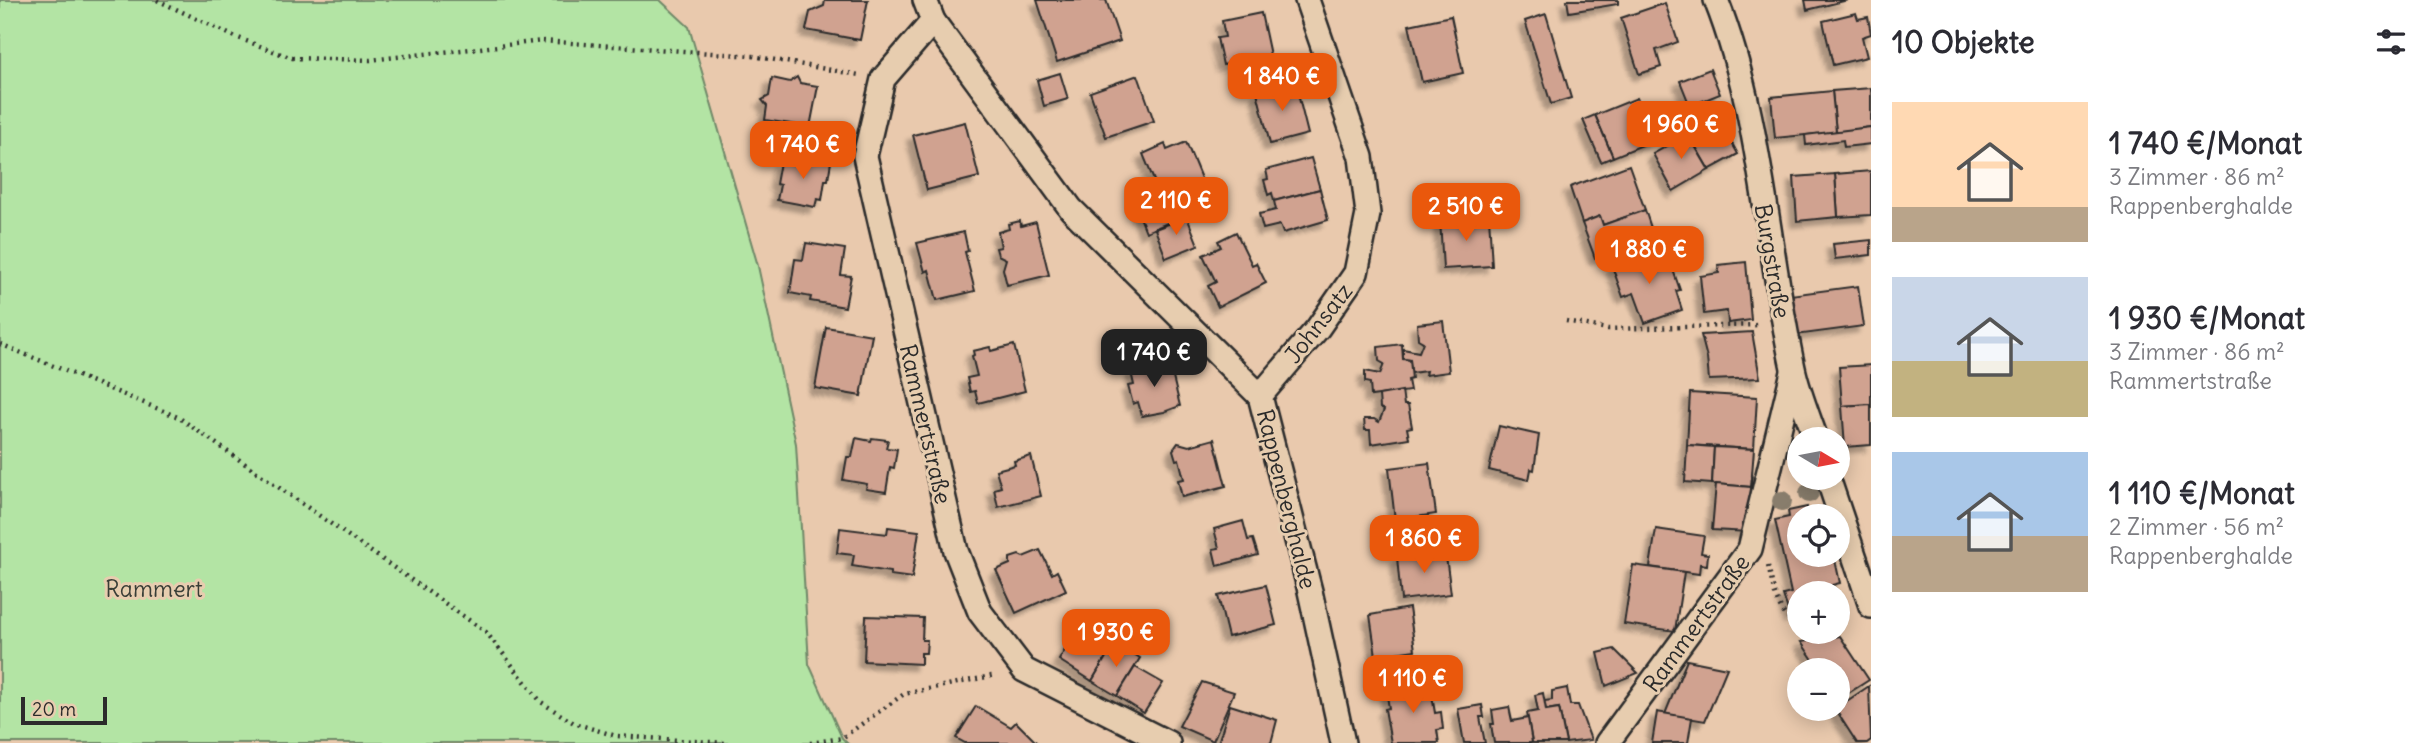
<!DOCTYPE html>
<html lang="de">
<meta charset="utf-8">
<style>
body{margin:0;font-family:Delius,sans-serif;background:#f7f7f7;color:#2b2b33;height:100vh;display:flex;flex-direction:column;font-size:26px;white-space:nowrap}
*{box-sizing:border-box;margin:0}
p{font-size:23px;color:#7c7c81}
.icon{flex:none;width:38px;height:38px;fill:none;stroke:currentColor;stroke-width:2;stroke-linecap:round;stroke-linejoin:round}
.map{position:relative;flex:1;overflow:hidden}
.drawer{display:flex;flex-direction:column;background:#fff;width:560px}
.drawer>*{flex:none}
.needle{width:46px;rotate:100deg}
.controls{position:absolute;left:1787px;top:427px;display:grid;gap:14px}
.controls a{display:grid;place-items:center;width:63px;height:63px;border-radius:50%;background:#fff;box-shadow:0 4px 18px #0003;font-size:35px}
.scale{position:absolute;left:21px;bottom:18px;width:86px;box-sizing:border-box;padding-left:7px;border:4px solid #2b2b2b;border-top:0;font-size:19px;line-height:24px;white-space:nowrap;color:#2b2b2b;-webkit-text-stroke:5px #e7cdaf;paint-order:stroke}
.price{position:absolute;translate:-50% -60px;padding:0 16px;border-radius:14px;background:#ea580c;color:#fff;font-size:23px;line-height:46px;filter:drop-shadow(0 2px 4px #0008)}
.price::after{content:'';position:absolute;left:50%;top:42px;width:21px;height:16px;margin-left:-10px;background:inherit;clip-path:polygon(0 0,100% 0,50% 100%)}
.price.selected{background:#222;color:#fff}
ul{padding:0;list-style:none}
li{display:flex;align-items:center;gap:21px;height:175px;padding:0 21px}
li span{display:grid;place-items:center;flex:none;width:196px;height:140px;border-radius:0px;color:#555}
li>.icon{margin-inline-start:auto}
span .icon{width:84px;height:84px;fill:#fffc;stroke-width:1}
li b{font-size:30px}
h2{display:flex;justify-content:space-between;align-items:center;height:84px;padding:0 21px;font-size:30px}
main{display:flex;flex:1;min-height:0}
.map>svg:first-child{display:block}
</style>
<main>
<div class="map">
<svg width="1871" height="743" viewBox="0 0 1871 743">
<defs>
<filter id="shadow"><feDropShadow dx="-6" dy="6" stdDeviation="2" flood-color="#0004"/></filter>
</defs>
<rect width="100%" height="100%" fill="#e9c9ad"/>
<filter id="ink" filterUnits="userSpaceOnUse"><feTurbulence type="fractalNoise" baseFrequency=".0143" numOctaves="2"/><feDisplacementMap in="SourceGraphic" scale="14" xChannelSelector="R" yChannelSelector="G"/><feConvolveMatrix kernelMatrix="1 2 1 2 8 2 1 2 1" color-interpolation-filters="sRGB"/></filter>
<g filter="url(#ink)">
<path fill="#b3e4a4" stroke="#6f8868" stroke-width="2" d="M0,0H660L689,27L758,266L796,444L809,664L842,738L847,743H0Z"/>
<g fill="#d0a290" stroke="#2b2b2b" stroke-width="2" filter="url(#shadow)">
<path d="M825,0H868L860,40L806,30L810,12L824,6Z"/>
<path d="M1037,0H1106L1120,41L1057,62Z"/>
<path d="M1567,0H1618V4L1569,12Z"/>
<path d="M1805,0H1848L1807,10Z"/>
<path d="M1665,3L1678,42L1656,50L1661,67L1639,74L1621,18Z"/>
<path d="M1261,13L1270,55L1223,65L1217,38L1225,37L1222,21Z"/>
<path d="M1856,13L1858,19L1868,17L1871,34L1862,37L1867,57L1833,65L1823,21Z"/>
<path d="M1546,14L1571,98L1551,104L1525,21Z"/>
<path d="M1451,16L1463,73L1422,82L1409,25Z"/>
<path d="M1710,69L1720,94L1690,106L1680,81Z"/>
<path d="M1060,73L1068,99L1044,106L1037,80Z"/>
<path d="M1138,75L1154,121L1106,137L1090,92Z"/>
<path d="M797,77L800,83L818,86L810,127L765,120L767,106L762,100L769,96L772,78L790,82Z"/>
<path d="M1295,82L1308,134L1270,144L1257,92Z"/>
<path d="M1871,88V127L1836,132L1832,91Z"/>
<path d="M1832,91L1836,132L1775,138L1771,97Z"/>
<path d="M1637,98L1655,140L1613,157L1595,115Z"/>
<path d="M1595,115L1613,157L1601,162L1583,120Z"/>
<path d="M1718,118L1738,154L1709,170L1689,135Z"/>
<path d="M965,122L979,177L927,190L913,135Z"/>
<path d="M1871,127V144L1844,147L1843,140L1806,145L1805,135Z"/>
<path d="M1685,129L1709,170L1673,191L1653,154L1671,144L1668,139Z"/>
<path d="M1186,142L1205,188L1164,205L1143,154L1165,144L1167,150Z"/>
<path d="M801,157L831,162L828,180H825L822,200L817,199L815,207L777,200L780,185L776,184L780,162L799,165Z"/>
<path d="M1311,158L1320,189L1274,201L1272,193L1268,195L1264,180L1268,179L1266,170Z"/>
<path d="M1629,165L1645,210L1603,225L1600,216L1582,223L1570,187Z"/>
<path d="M1871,171V215L1838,217L1835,174Z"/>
<path d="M1835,174L1838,217L1797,221L1794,177Z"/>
<path d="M1320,189L1328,220L1283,233L1280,225L1263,229L1259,214L1276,210L1274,201Z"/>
<path d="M1159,203L1162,211L1177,204L1182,217L1146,232L1138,212Z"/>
<path d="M1645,210L1654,237L1595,258L1582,223L1600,216L1603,225Z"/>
<path d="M1489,216L1492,266L1443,269L1440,219Z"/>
<path d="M1187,217L1198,245L1166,258L1155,229Z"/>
<path d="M1020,221L1021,226L1036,222L1049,275L1007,285L1003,269L1006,259L998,255L996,248L1001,247L998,232L1009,229L1008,224Z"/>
<path d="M964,232L968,251L965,252L975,291L937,300L929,270L925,272L917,243Z"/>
<path d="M1236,232L1252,265L1256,263L1266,283L1218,307L1208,286L1216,282L1203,255L1221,247L1218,241Z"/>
<path d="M1871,240V255L1835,259L1833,244Z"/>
<path d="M806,243L845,249L841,275L851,276L845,307L810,301L811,297L790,293L795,259L803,260Z"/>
<path d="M1649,252L1655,266L1670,261L1680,290L1676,291L1682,310L1645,323L1634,293L1623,297L1612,266Z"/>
<path d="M1746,262L1751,320L1728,323L1727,311L1704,314L1700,276L1719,273L1718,265Z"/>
<path d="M1858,286L1864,326L1796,335L1790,295Z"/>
<path d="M1443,321L1449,372L1425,375L1426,371L1411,373L1410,360L1403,359V349L1419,352L1423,342L1418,339L1417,324Z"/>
<path d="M826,327L872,335L861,396L815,388Z"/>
<path d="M1752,332L1760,378L1709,380L1707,358L1701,335Z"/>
<path d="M1402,344L1403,359L1410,360L1412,379L1408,380L1410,391L1371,396L1370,383L1365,382V371L1380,374L1384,364L1379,361L1378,347Z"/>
<path d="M1014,345L1025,391L978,403L975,391L970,392L967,378L977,376L972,356L974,355L973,351L990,347L991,351Z"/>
<path d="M1169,361L1180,406L1164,412L1142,416L1138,402L1133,404L1128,386L1134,385L1131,372Z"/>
<path d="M1871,365V404L1842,406L1839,367Z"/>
<path d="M1402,391L1404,405H1408L1412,427L1407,428L1409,438L1371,444L1370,430H1365L1364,419H1374L1379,422L1384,410L1380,408L1379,395Z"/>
<path d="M1690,393L1757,397L1754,449L1687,445Z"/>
<path d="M1871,404V445L1845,447L1842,406Z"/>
<path d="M1499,426L1539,435L1534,470L1531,469L1529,480L1489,470Z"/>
<path d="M856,438L871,441L872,438L888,440L886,448L897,449L894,468L890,467L886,492L866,489L867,484L843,480L847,457H852Z"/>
<path d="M1214,439L1226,486L1182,497L1178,480L1184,479L1179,459L1176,460L1173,450L1178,443L1189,446Z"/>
<path d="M1687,445L1714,447L1712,484L1685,482Z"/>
<path d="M1714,447L1754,449L1751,487L1712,484Z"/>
<path d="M1031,456L1041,496L998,507L994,489L1001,487L996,470L1015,465L1014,461Z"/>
<path d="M1429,463L1436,514L1395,520L1389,468Z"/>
<path d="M1716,484L1751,487L1749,532L1712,530Z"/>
<path d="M1807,507L1808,514L1825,510L1826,516H1799V555H1834L1840,583L1832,585L1834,593H1799V614L1790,616L1783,595L1791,593L1775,520L1789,517L1788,511Z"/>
<path d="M1243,521L1248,540L1253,539L1258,555L1217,566L1213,549L1219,548L1214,529Z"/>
<path d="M888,527L919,531L912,578L890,575V572L852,566L854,555L837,553L840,528L887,534Z"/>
<path d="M1656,529L1704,536L1701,553L1708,554L1707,565L1700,564L1699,574L1650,567Z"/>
<path d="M1445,549L1451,594L1401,600L1397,557Z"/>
<path d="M1040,550L1052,574L1057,571L1066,590L1016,613L996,570L1010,564V558L1019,555L1023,557Z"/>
<path d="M1633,565L1684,572L1675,631L1624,624Z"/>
<path d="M1266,585L1276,625L1228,637L1218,596Z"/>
<path d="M1409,608L1415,650L1376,656L1370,615Z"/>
<path d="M866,616L923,618L922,640H927L926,653H921V664L864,661Z"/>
<path d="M1082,622L1115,642L1092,681L1059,660Z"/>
<path d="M1840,636L1869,680L1839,699L1838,696V670H1820L1801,642Z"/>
<path d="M1115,642L1140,658L1117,696L1092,681Z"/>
<path d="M1614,649L1638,673L1606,686L1598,653Z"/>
<path d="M1687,660L1727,668L1705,721L1665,714Z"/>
<path d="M1135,667L1163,683L1144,713L1117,696Z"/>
<path d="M1202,682L1234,692L1213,741L1179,726Z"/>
<path d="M1430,683L1435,713L1441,712L1443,729L1437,730L1439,743H1391L1385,709L1389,708L1386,690Z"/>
<path d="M1869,686L1871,740L1867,743H1857L1835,709Z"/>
<path d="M1567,688L1570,705H1578L1591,740L1566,743L1559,708L1546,710L1544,701L1552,700V691Z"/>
<path d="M1543,693L1546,710L1559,708L1566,743H1532L1527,713L1538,711L1535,695Z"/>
<path d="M1230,705L1277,720L1271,743H1218Z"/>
<path d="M1482,705L1484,717H1480L1485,743H1464L1458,709Z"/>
<path d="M976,706L1011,727L1016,722L1037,743H965L956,738Z"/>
<path d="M1509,707L1512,721L1528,718L1532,743H1494L1491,724H1494L1492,710Z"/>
<path d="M1657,712L1692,718L1688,743H1652Z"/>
</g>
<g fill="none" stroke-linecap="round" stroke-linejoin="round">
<defs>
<g id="street">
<path d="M925,0L933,21L1071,209L1260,396L1310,591L1343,743"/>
<path d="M1716,0C1761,113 1767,248 1793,368C1798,392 1808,416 1816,439"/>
<path d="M933,21L883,79L865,156L956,551L980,612L1024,670L1168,743"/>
<path d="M1260,396L1318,328L1356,273L1368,214L1361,157L1307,0"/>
<path d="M1828,478L1871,606"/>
<path d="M1607,743L1750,549L1793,372"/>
</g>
</defs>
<use href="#street" stroke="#2b2b2b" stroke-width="28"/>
<g stroke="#2b2b2b" stroke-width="4.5" stroke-dasharray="2 5" stroke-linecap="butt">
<path d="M157,0L233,36L292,58L370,60L543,41L753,56L859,75"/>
<path d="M1566,321L1608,329L1760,325"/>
<path d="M0,344L178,417L486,632L541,702L574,723L616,736L726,743"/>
<path d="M1768,566C1774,588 1776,616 1799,625"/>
<path d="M1838,622L1849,617"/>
<path d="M810,743L842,738L904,694L996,675"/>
</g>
<use href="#street" stroke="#e7cdaf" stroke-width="23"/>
</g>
<g fill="#887d6c">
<circle cx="1809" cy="493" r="10"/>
<circle cx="1782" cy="501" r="10"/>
</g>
</g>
<g text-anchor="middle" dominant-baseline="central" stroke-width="6" stroke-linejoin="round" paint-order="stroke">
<g font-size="23" fill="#2b2b2b" stroke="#e7cdaf">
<text transform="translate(1773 261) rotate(80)">Burgstraße</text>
<text transform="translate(1318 323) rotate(-52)">Johnsatz</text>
<text transform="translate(926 424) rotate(77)">Rammertstraße</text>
<text transform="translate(1287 499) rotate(76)">Rappenberghalde</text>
<text transform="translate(1696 623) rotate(-54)">Rammertstraße</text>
</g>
<g font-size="23" fill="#393e37" stroke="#e7cdaf">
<text x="154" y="588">Rammert</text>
</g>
</g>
</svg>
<div class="controls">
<a><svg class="needle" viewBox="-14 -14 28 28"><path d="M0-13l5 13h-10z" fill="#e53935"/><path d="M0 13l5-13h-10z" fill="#7c7c81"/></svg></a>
<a><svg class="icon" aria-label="locate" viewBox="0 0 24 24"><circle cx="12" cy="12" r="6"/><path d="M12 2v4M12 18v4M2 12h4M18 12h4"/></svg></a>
<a>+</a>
<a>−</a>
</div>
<div class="scale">20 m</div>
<b class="price" style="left:1282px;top:113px">1 840 €</b>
<b class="price" style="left:1681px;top:161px">1 960 €</b>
<b class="price" style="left:803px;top:181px">1 740 €</b>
<b class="price" style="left:1176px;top:237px">2 110 €</b>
<b class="price" style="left:1466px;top:243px">2 510 €</b>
<b class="price" style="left:1649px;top:286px">1 880 €</b>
<b class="price selected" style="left:1154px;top:389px">1 740 €</b>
<b class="price" style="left:1424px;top:575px">1 860 €</b>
<b class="price" style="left:1116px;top:669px">1 930 €</b>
<b class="price" style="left:1413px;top:715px">1 110 €</b>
</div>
<section class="drawer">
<h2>10 Objekte<svg class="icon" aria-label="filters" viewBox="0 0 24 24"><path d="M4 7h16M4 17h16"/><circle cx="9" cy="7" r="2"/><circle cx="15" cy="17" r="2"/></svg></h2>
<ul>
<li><span style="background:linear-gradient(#ffd9b3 75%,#b9a48a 0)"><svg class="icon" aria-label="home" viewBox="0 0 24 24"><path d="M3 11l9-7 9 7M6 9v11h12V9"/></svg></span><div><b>1 740 €/Monat</b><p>3 Zimmer · 86 m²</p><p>Rappenberghalde</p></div></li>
<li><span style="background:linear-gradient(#c9d6e8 60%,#c2b280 0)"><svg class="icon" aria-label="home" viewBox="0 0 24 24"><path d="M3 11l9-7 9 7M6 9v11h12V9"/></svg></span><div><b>1 930 €/Monat</b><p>3 Zimmer · 86 m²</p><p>Rammertstraße</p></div></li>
<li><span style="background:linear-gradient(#a9c7e8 60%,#b9a48a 0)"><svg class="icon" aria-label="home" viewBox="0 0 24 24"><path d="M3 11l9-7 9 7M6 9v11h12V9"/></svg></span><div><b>1 110 €/Monat</b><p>2 Zimmer · 56 m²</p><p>Rappenberghalde</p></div></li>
</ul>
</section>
</main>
